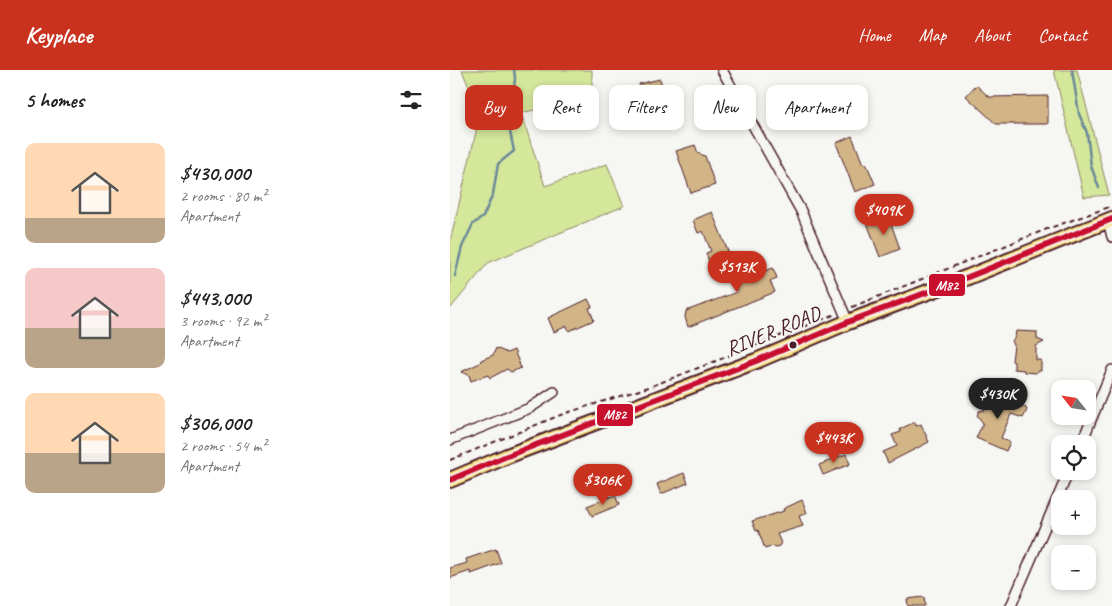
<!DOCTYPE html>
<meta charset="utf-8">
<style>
body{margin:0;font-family:Caveat,sans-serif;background:#f6f6f6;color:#222;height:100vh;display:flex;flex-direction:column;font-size:19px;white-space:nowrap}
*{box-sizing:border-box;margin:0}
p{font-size:16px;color:#767676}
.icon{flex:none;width:28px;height:28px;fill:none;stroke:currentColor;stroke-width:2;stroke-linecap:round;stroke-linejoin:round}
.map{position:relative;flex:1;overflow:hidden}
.details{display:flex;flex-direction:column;background:#fff;width:450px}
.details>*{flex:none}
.banner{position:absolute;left:15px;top:15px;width:475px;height:45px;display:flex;gap:10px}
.needle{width:32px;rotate:300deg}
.tools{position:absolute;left:601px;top:310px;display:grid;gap:10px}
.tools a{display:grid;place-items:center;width:45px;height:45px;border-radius:10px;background:#fff;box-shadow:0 2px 8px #0003;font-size:25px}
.price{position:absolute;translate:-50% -42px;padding:0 11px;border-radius:18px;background:#c8321e;color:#fff;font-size:16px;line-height:32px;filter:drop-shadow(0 1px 2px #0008)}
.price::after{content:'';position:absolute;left:50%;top:30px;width:15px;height:11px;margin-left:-8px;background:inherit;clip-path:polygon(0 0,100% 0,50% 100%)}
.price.on{background:#222;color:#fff}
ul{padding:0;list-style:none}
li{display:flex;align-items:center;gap:15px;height:125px;padding:0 25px}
li span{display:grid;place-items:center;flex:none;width:140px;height:100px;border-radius:10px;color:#555}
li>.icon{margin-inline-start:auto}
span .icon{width:60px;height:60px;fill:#fffc;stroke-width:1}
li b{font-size:21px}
h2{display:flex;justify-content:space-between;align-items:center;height:60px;padding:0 25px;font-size:21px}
.chip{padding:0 18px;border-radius:10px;background:#fff;box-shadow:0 2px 8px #0003;font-size:18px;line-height:45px}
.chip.on{background:#c8321e;color:#fff}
header{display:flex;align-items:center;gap:30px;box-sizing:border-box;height:70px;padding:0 25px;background:#c8321e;color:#fff}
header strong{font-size:24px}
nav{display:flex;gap:28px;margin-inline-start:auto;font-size:18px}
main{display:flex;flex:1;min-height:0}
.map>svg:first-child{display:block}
</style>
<header>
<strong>Keyplace</strong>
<nav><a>Home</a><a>Map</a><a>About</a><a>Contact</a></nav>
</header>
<main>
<section class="details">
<h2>5 homes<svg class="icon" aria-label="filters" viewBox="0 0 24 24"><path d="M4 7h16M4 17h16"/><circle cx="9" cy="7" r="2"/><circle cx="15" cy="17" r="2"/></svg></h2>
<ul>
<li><span style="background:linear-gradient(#ffd9b3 75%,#b9a48a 0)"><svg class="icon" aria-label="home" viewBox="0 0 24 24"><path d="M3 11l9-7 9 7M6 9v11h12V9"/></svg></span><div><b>$430,000</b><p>2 rooms · 80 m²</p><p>Apartment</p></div></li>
<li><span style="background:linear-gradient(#f6c9c9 60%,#b9a48a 0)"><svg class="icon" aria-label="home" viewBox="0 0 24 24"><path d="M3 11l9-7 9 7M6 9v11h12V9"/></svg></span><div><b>$443,000</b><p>3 rooms · 92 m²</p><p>Apartment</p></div></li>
<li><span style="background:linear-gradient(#ffd9b3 60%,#b9a48a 0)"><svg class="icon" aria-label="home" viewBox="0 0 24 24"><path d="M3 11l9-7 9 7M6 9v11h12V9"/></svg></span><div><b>$306,000</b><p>2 rooms · 54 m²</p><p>Apartment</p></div></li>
</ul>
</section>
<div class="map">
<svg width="662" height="536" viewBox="0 0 662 536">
<rect width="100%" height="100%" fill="#f6f6f2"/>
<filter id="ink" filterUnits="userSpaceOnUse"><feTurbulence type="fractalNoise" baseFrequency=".02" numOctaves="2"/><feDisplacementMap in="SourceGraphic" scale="10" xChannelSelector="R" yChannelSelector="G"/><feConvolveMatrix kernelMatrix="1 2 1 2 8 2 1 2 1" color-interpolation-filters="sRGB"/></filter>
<g filter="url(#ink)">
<g fill="#d4e79b" stroke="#8f8363">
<path d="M12,0H142V27L71,43L95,116L157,94L174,136L38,193L0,239V172L30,45Z"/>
<path d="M604,0H627L659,125L634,127Z"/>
</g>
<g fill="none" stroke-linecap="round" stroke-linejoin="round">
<g stroke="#6b8998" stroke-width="2.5">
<path d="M622,0L629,44L637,63L641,96L649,118"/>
<path d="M5,206L12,177L23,154L33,147L43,124L48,94L64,81L60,62L65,8L64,0"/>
</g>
</g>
<g fill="#d2b587" stroke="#4a1f2b">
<path d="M210,9L222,45L207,49L205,42L201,38L196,40L189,14Z"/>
<path d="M526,15L539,27L598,26V54H546L516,26Z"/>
<path d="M402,66L413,94L416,93L425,114L405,122L386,73Z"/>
<path d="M245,75L248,83L255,86L265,115L241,123L226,81Z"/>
<path d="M262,142L279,184L259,192L256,183L261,181L253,161L248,163L243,150Z"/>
<path d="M438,145L450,179L430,187L417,153Z"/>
<path d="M311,190L315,201L323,198L327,208L320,211L325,222L238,257L235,247L236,241L287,222L279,202Z"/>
<path d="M138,229L142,237L139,238L144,250L119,261L117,256L104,262L98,248Z"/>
<path d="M566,261L587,262V269L594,272L586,276V290H591V301H587L586,303L574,302V300L564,299V292L562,291L564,275L562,271L565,267Z"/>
<path d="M46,278L57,283L64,280L71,298L61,302L57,299L40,308L38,305L21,311L19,305L11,302L30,293L31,290L43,285Z"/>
<path d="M540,324L546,326L549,325L564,334L566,331L572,334L571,336L576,338L577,340L573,348L561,344L551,368L560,372L556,381L526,368L533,353L527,345L529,341L534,340Z"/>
<path d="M465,352L466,356L471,354L479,372L438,393L433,382L447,376L442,365L451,362L450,359Z"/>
<path d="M396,384L400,394L373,405L369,395Z"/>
<path d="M234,403L238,413L211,424L207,414Z"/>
<path d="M165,425L169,435L142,446L137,436Z"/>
<path d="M352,430L357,443L349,446L353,456L327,464L331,473L329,476L326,477L323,476L315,479L308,460L306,461L302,451L334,441L333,439Z"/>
<path d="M46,479L51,493L21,504L20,501L0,508V498L17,493L16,489Z"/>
<path d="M474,527L475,536H458L457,529Z"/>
</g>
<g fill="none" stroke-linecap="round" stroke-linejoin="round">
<defs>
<g id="minor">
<path d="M272,0L351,141L398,252"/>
<path d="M658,151L662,167"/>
<path d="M0,370L80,338L104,322"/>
<path d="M631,374L662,300"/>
<path d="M561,536L619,401"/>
</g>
<path id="primary" d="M0,410L57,386L306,291L398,252L518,207L662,149"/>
</defs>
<use href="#minor" stroke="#4a1f2b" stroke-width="12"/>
<use href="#primary" stroke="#4a1f2b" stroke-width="18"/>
<g stroke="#4a1f2b" stroke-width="2" stroke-dasharray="5 4" stroke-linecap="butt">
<path d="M402,237L597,159L662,136"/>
<path d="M0,390L113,344L202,316L386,244"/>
</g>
<use href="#minor" stroke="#f6f6f2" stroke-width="9"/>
<use href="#primary" stroke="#f9e181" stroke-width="14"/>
<defs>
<path id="bus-1" d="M0,410L57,386L306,291L398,252L518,207L662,149"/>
</defs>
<use href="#bus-1" stroke="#f6f6f2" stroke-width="10"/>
<use href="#bus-1" stroke="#c8102e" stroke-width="6"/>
</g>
</g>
<circle fill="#4a1f2b" stroke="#f6f6f2" stroke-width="2" cx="343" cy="275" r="4.5"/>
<g text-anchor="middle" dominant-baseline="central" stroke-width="4" stroke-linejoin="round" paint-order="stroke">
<g font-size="21" fill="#4a1f2b" stroke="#f6f6f2">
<text transform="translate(323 261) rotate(-22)">RIVER ROAD</text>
</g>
</g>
<g stroke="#f6f6f2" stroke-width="2">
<rect x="478" y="203" width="38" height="24" rx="5" fill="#c8102e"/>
<rect x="146" y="333" width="38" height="24" rx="5" fill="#c8102e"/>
</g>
<g font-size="14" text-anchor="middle" font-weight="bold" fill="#fff">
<text x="497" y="220">M82</text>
<text x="165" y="349">M82</text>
</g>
</svg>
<div class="tools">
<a><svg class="needle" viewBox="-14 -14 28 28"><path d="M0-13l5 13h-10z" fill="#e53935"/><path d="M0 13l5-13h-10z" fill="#767676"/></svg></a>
<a><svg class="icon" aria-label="locate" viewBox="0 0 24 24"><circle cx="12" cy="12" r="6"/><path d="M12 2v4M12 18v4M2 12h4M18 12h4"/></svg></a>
<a>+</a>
<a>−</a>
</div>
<b class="price" style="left:434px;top:166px">$409K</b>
<b class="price" style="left:287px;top:223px">$513K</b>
<b class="price on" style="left:548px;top:350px">$430K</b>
<b class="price" style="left:384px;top:394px">$443K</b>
<b class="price" style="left:153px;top:436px">$306K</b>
<div class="banner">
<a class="chip on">Buy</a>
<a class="chip">Rent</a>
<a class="chip">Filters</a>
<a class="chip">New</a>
<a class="chip">Apartment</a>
</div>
</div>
</main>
